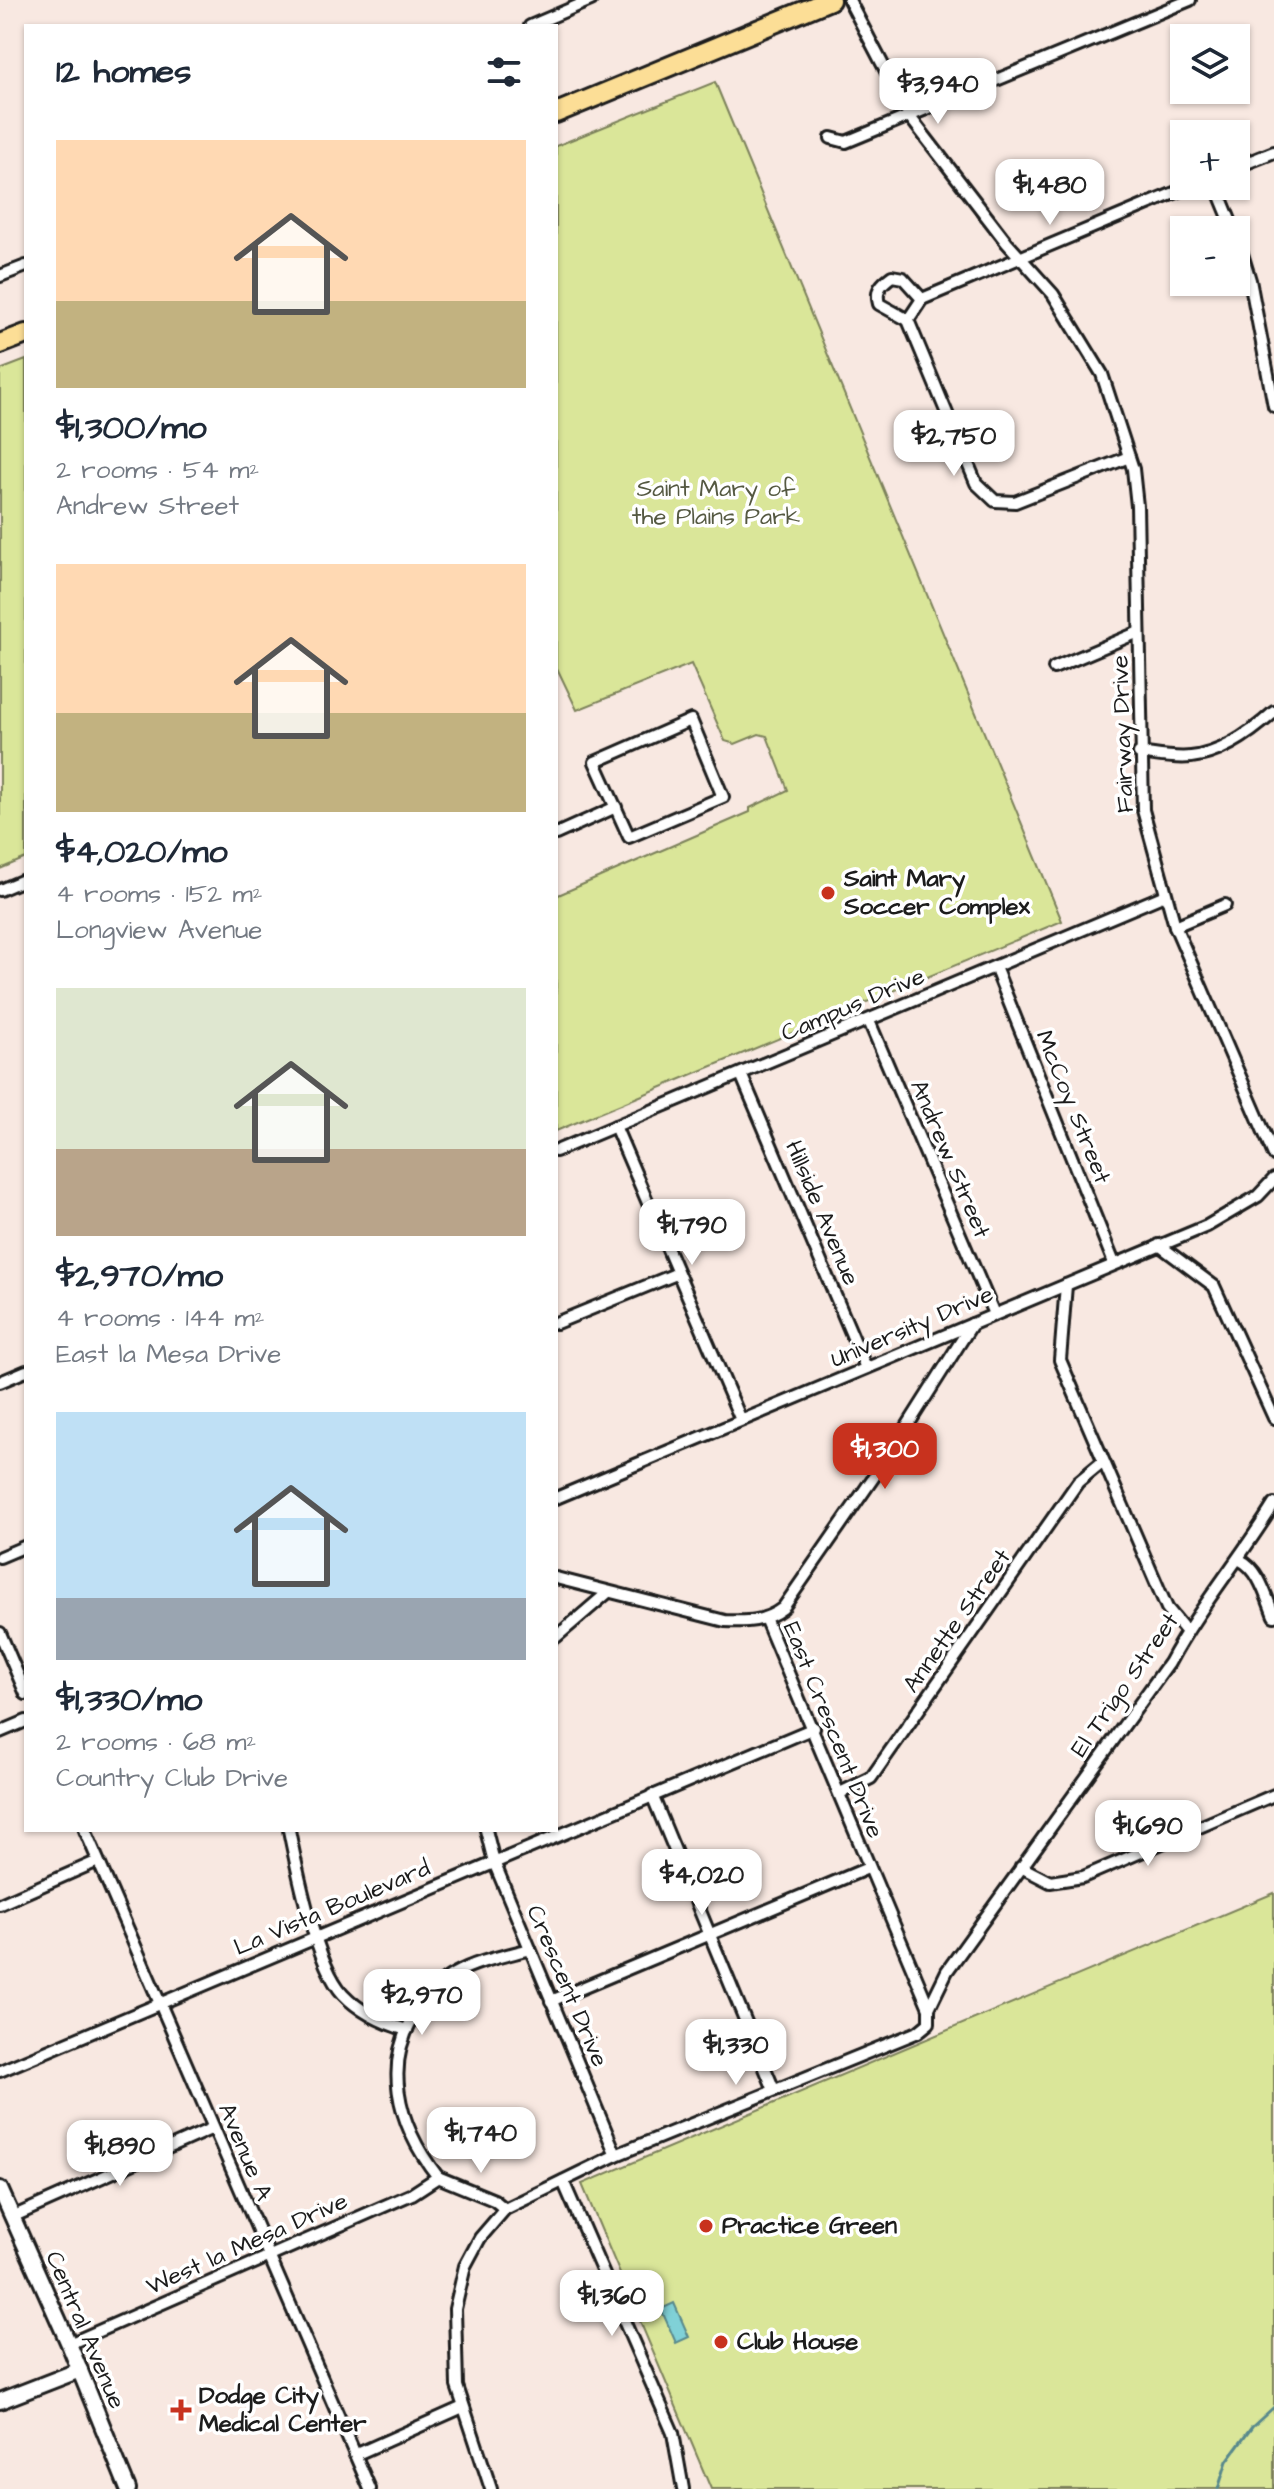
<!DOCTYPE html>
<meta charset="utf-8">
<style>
body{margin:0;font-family:"Architects Daughter",sans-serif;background:#f2f2f3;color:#1f2937;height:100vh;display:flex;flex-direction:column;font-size:30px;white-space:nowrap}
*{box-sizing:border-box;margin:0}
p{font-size:26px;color:#747a83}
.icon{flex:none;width:44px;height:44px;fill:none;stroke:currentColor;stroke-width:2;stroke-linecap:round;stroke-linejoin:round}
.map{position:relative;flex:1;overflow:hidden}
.side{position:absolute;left:24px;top:24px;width:534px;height:1808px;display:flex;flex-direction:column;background:#fff;border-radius:0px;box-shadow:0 2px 6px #0004}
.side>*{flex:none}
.buttons{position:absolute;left:1170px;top:24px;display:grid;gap:16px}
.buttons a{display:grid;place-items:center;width:80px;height:80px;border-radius:0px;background:#fff;box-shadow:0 2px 6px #0004;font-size:40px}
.price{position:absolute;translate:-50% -68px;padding:0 18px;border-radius:16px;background:#fff;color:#222;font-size:26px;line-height:52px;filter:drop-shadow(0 2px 4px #0008)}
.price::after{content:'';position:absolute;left:50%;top:48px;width:24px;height:18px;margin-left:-12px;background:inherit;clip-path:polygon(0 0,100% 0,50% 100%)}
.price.selected{background:#c8321e;color:#fff}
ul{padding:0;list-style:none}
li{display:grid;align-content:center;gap:16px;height:424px;padding:0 32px}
li span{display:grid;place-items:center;height:248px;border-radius:0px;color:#555}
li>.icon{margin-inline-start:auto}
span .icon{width:144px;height:144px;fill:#fffc;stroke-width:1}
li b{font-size:34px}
h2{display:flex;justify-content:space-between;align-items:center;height:96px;padding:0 32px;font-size:34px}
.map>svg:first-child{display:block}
</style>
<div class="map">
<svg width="1274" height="2489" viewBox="0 0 1274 2489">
<rect width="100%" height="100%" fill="#f8e8e1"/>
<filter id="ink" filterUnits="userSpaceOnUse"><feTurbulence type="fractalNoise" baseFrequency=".0125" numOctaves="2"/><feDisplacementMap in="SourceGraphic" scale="16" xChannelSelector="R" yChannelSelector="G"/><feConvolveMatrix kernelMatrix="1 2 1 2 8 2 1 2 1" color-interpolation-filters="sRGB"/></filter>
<g filter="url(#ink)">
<g fill="#dae699" stroke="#7b815a" stroke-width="2">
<path d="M715,82L1062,921L556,1131V896L750,812V808L788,790L767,736L759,734L735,744L725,741L691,664L577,710L556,666V146Z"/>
<path d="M26,360V858L0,869V370Z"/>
<path d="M1274,1893V2489H711L582,2184Z"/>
</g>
<path fill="#80d1d7" stroke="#58898c" stroke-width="2" d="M674,2303L689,2337L676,2343L661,2309Z"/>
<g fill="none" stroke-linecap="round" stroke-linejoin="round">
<path stroke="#58898c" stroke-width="3" d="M1218,2489L1227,2461L1252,2427L1274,2407"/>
<defs>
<g id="street">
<path d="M849,0L910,117L1007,243L1053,294L1102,374L1133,469L1137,506L1143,810L1175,926L1274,1155"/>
<path d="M530,26L591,0"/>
<path d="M831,138L846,142L1190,0"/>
<path d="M1236,167L1274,152"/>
<path d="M1216,186L1234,230"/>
<path d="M1236,234L1250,280L1274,406"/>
<path d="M0,276L26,266"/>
<path d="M908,320L879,304C875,290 881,284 892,276L903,278L922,299"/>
<path d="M1129,457L1015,502L995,501L976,483L908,320L922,299L1191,186"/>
<path d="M1054,668L1139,632"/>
<path d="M691,720L723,797L629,837L595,762Z"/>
<path d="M1139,753C1156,755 1174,759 1191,757C1221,754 1252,732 1274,712"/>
<path d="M556,834L616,807"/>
<path d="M0,890L26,879"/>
<path d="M1175,926L1225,905"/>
<path d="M995,967L1114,1263"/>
<path d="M869,1021L994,1314"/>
<path d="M741,1074L866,1368"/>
<path d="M615,1126L741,1420"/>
<path d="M556,1151L1165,895"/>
<path d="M1159,1245L1214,1286L1274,1418"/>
<path d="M1066,1285L1060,1360L1167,1608L1186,1631"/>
<path d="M556,1323L676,1274"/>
<path d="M0,1382L26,1371"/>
<path d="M556,1498L1207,1226L1258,1196L1274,1179"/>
<path d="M0,1557L26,1546"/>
<path d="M1240,1560C1259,1569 1266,1596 1274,1616"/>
<path d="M556,1578L725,1621C747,1622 765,1622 783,1608L887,1458L972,1324"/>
<path d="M0,1633L26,1694"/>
<path d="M556,1637L606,1594"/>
<path d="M0,1732L26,1721"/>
<path d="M840,1793L871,1778L1078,1482L1101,1463"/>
<path d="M652,1795L774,2090"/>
<path d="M85,1830L370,2489"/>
<path d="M289,1830C297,1870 316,1965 343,1994C360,2012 383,2023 407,2030"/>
<path d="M486,1830L494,1862L616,2155"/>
<path d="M1021,1867L1050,1882L1083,1877L1274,1795"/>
<path d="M0,1904L98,1861"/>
<path d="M551,2001L868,1868"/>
<path d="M929,2008L947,1971L1169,1663C1199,1607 1241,1558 1274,1504"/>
<path d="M0,2071L814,1728"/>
<path d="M438,2177C397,2125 379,2059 423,2003C432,1992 441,1981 454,1974C477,1961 504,1956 530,1949"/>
<path d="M438,2177L494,2200L505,2209"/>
<path d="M563,2181L673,2433L683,2489"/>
<path d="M12,2217L213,2128"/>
<path d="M69,2344L412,2194L438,2177"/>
<path d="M355,2455L463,2407"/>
<path d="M491,2489L457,2386L455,2309L465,2266L480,2238L505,2209L616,2155L918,2032L929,2023V2008L765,1618"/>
</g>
<g id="secondary">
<path d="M0,2189L69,2344L128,2489"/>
<path d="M0,2401L80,2370"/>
</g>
<g id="highway">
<path d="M556,113L830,0"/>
<path d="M0,344L26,334"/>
</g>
</defs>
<use href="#street" stroke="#1c1c1c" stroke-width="16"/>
<use href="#secondary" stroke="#1c1c1c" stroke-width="20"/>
<use href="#highway" stroke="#1c1c1c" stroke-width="24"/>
<use href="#street" stroke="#fff" stroke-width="10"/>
<use href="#secondary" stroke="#fff" stroke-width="14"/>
<use href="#highway" stroke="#fcde96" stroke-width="18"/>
</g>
</g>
<g fill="#c8321e" stroke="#fff" stroke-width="3">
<circle cx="828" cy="893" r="8"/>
<circle cx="706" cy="2226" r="8"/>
<circle cx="721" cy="2342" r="8"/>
<path d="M177 2398h8v8h8v8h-8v8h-8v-8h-8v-8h8z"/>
</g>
<g text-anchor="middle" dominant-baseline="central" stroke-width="7" stroke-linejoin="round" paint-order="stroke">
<g font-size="24" fill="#555942" stroke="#fff">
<text x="716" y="489">Saint Mary of<tspan x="716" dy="28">the Plains Park</tspan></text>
</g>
<g font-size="24" fill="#1c1c1c" stroke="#fff">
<text transform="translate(1123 734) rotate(-92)">Fairway Drive</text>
<text transform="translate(853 1005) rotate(-23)">Campus Drive</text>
<text transform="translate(1073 1107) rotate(68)">McCoy Street</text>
<text transform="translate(950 1159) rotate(67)">Andrew Street</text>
<text transform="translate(822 1213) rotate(67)">Hillside Avenue</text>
<text transform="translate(912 1327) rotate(-23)">University Drive</text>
<text transform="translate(957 1621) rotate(-55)">Annette Street</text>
<text transform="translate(1125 1685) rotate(-55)">El Trigo Street</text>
<text transform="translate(833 1730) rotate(68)">East Crescent Drive</text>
<text transform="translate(332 1908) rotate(-23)">La Vista Boulevard</text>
<text transform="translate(567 1986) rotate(67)">Crescent Drive</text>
<text transform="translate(245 2152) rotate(67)">Avenue A</text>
<text transform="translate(247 2244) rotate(-24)">West la Mesa Drive</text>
<text transform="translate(85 2330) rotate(67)">Central Avenue</text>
</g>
<g font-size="24" font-weight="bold" fill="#1c1c1c" stroke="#fff" text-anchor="start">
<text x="844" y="879">Saint Mary<tspan x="844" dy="28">Soccer Complex</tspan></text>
<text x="722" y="2226">Practice Green</text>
<text x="737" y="2342">Club House</text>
<text x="199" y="2396">Dodge City<tspan x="199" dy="28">Medical Center</tspan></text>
</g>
</g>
</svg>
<div class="buttons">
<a><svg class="icon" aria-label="layers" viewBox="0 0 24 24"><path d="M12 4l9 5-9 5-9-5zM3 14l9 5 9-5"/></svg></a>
<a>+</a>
<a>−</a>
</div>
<b class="price" style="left:938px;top:126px">$3,940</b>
<b class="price" style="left:1050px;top:227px">$1,480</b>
<b class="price" style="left:954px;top:478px">$2,750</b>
<b class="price" style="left:692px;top:1267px">$1,790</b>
<b class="price selected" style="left:885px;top:1491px">$1,300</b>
<b class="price" style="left:1148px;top:1868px">$1,690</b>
<b class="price" style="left:702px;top:1917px">$4,020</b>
<b class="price" style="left:422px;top:2037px">$2,970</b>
<b class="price" style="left:736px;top:2087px">$1,330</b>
<b class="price" style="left:481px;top:2175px">$1,740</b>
<b class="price" style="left:120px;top:2188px">$1,890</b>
<b class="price" style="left:612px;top:2338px">$1,360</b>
<section class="side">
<h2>12 homes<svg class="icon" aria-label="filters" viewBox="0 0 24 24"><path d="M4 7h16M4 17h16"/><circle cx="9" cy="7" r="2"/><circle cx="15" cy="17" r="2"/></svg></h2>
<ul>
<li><span style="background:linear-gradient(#ffd9b3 65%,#c2b280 0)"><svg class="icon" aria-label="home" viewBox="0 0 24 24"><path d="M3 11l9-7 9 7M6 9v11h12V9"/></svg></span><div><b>$1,300/mo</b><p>2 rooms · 54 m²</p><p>Andrew Street</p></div></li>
<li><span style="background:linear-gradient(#ffd9b3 60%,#c2b280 0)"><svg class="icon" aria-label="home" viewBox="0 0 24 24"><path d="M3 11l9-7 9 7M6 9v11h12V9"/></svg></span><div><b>$4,020/mo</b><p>4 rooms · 152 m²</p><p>Longview Avenue</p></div></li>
<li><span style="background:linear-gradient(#dfe7d0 65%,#b9a48a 0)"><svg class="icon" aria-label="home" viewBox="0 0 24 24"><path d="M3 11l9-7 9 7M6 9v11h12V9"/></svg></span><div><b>$2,970/mo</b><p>4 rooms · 144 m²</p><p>East la Mesa Drive</p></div></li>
<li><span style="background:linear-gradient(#bfe0f5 75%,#9aa5b1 0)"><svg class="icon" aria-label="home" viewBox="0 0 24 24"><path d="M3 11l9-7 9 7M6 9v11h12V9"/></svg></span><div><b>$1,330/mo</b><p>2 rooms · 68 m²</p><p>Country Club Drive</p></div></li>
</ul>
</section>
</div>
